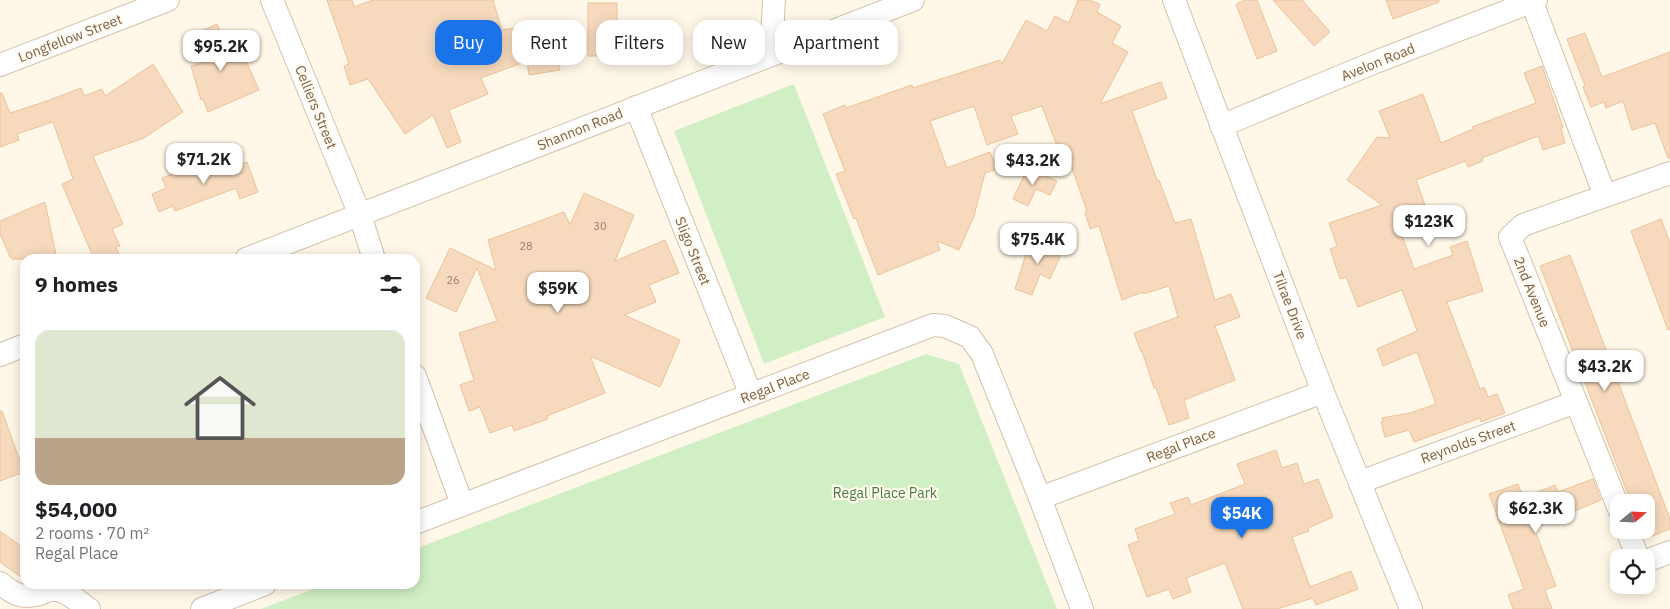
<!DOCTYPE html>
<meta charset="utf-8">
<style>
body{margin:0;font-family:"IBM Plex Sans",sans-serif;background:#f6f6f6;color:#202124;height:100vh;display:flex;flex-direction:column;font-size:19px;white-space:nowrap}
*{box-sizing:border-box;margin:0}
p{font-size:16px;color:#757577}
.icon{flex:none;width:28px;height:28px;fill:none;stroke:currentColor;stroke-width:2;stroke-linecap:round;stroke-linejoin:round}
.map{position:relative;flex:1;overflow:hidden}
.drawer{position:absolute;left:20px;top:254px;width:400px;height:335px;display:flex;flex-direction:column;background:#fff;border-radius:15px;box-shadow:0 2px 12px #0003}
.drawer>*{flex:none}
.hud{position:absolute;left:435px;top:20px;width:475px;height:45px;display:flex;gap:10px}
.needle{width:32px;rotate:71deg}
.fabs{position:absolute;left:1610px;top:494px;display:grid;gap:10px}
.fabs a{display:grid;place-items:center;width:45px;height:45px;border-radius:10px;background:#fff;box-shadow:0 2px 12px #0003;font-size:25px}
.price{position:absolute;translate:-50% -42px;padding:0 11px;border-radius:10px;background:#fff;color:#222;font-size:16px;line-height:32px;filter:drop-shadow(0 1px 2px #0008)}
.price::after{content:'';position:absolute;left:50%;top:30px;width:15px;height:11px;margin-left:-8px;background:inherit;clip-path:polygon(0 0,100% 0,50% 100%)}
.price.on{background:#1a73e8;color:#fff}
ul{padding:0;list-style:none}
li{display:grid;align-content:center;gap:10px;height:265px;padding:0 15px}
li span{display:grid;place-items:center;height:155px;border-radius:15px;color:#555}
li>.icon{margin-inline-start:auto}
span .icon{width:90px;height:90px;fill:#fffc;stroke-width:1}
li b{font-size:21px}
h2{display:flex;justify-content:space-between;align-items:center;height:60px;padding:0 15px;font-size:21px}
.pill{padding:0 18px;border-radius:15px;background:#fff;box-shadow:0 2px 12px #0003;font-size:18px;line-height:45px}
.pill.on{background:#1a73e8;color:#fff}
.map>svg:first-child{display:block}
</style>
<div class="map">
<svg width="1670" height="609" viewBox="0 0 1670 609">
<rect width="100%" height="100%" fill="#fff8e8"/>
<g fill="#d1efc4">
<path d="M794,84L885,317L764,364L674,131Z"/>
<path d="M926,354L959,364L1057,609H261L326,584H415V549Z"/>
</g>
<g fill="#f7dabd" stroke="#ecc29b">
<path d="M327,0H352L354,7L373,0H493L502,30L552,22L560,70L529,75L527,61L481,78L488,94L449,110L461,142L447,148L433,115L405,134L368,79L350,85L344,66L349,64Z"/>
<path d="M1078,0H1089L1100,4L1097,12L1121,26L1112,43L1128,52L1100,104L1161,82L1167,98L1132,111L1157,180H1159L1175,223L1191,219L1215,300L1231,294L1240,317L1215,326L1235,380L1184,400L1189,418L1169,425L1156,388H1154L1142,351L1141,352L1134,333L1178,317L1169,286L1143,294V292L1122,300L1099,226L1090,229L1085,212L1087,211L1068,157L1064,165L1042,106L1011,116L1018,134L987,145L974,106L930,121L947,168L990,152L997,169L985,173L974,216L959,250L937,241L940,250L878,275L856,218L854,219L836,174L845,171L823,114L845,105L846,108L912,85L913,88L1000,60L1002,64L1026,20L1047,31L1055,16L1069,23Z"/>
<path d="M1246,0H1257L1277,51L1257,59L1236,4Z"/>
<path d="M1273,0H1302L1330,32L1314,46Z"/>
<path d="M1386,0H1439V2L1393,19Z"/>
<rect x="588" y="3" width="29" height="53"/>
<path d="M217,24L232,59L243,54L259,90L208,112L203,99L201,100L191,66L206,62L194,34Z"/>
<path d="M1585,33L1602,77L1670,52V158H1668L1655,123L1632,130L1623,101L1606,108L1604,102L1591,107L1583,87L1585,86L1567,39Z"/>
<path d="M153,64L183,112L144,138L93,156L123,224L112,229L120,246L116,247L121,259H94L62,184L73,179L53,122L17,134L19,140L0,147V93H2L10,113L44,102L81,88L84,96L102,89L105,96Z"/>
<path d="M1542,66L1563,127L1561,128L1565,143L1543,150L1538,136L1482,158L1483,161L1468,167L1465,161L1416,180L1432,224L1402,235L1414,269L1453,255L1450,247L1467,241L1483,291L1447,302L1480,389L1484,387L1488,397L1497,394L1505,413L1481,422L1480,418L1414,442L1409,430L1385,437L1381,422L1383,421L1382,418L1410,413L1436,404L1417,352L1383,366L1377,349L1417,331L1402,290L1358,307L1346,277L1340,279L1330,249L1337,246L1329,223L1382,205L1347,180L1377,137L1390,138L1379,111L1423,94L1441,143L1473,129L1472,127L1536,103L1524,73Z"/>
<path d="M213,158L222,171L247,162L258,192L240,199L236,188L175,211L173,206L159,212L152,194L166,188L162,178Z"/>
<path d="M1028,167L1057,181L1050,195L1036,189L1028,206L1013,199Z"/>
<path d="M584,193L634,215L615,261L665,240L679,273L649,285L656,302L624,315L680,340L660,387L590,356L605,393L547,416L548,419L514,431L512,425L490,433L480,407L469,411L460,385L474,380L459,333L497,321L477,268L456,312L426,298L450,248L496,270L488,240L564,212L570,225Z"/>
<path d="M45,202L57,259H12L11,257H10L0,234V221Z"/>
<path d="M1661,219L1670,243V329L1668,330L1631,231Z"/>
<path d="M1034,237L1063,250L1050,279L1040,274L1032,295L1015,289L1025,257Z"/>
<path d="M1570,255L1670,519V529L1645,539L1641,530H1646V502H1631L1540,266Z"/>
<path d="M0,411H2L24,472L0,481Z"/>
<path d="M1276,450L1282,468L1297,463L1304,484L1318,479L1333,517L1308,528L1309,531L1292,537L1310,587L1351,571L1358,589L1316,605L1313,598L1277,609H1243L1225,563L1186,578L1191,592L1173,599L1169,589L1147,597L1128,545L1139,541L1135,529L1175,514L1170,503L1188,497L1191,505L1245,484L1237,464Z"/>
<path d="M1593,479L1601,500L1534,528L1556,586L1545,590L1552,609H1513L1508,595L1524,589L1489,494L1518,484L1523,498L1555,485L1558,492Z"/>
<path d="M0,531L25,549V580L0,562Z"/>
</g>
<g fill="none" stroke-linecap="round" stroke-linejoin="round">
<defs>
<g id="minor">
<path d="M272,0L360,215L374,259"/>
<path d="M1174,0L1323,392L1411,609"/>
<path d="M1532,2L1605,196"/>
<path d="M771,55L774,0"/>
<path d="M0,65L168,0"/>
<path d="M636,107L751,395"/>
<path d="M1221,126L1373,63L1536,0"/>
<path d="M246,259L913,0"/>
<path d="M0,355L25,345"/>
<path d="M415,376L462,504"/>
<path d="M1360,482L1576,402"/>
<path d="M1040,498L1323,392"/>
<path d="M1619,509L1510,237L1523,225L1670,173"/>
<path d="M415,523L933,325L945,326L970,337L982,354L1040,498L1082,609"/>
<path d="M1627,530L1638,558"/>
<path d="M1646,561L1670,552"/>
<path d="M0,583C13,594 22,599 40,594C44,592 50,589 55,590C66,590 80,603 89,609"/>
<path d="M202,609L265,584"/>
</g>
</defs>
<use href="#minor" stroke="#d3c1ac" stroke-width="24"/>
<use href="#minor" stroke="#fff" stroke-width="22"/>
</g>
<g text-anchor="middle" dominant-baseline="central" stroke-width="4.5" stroke-linejoin="round" paint-order="stroke">
<g font-size="11" fill="#9c7e65">
<text x="600" y="226">30</text>
<text x="526" y="246">28</text>
<text x="453" y="280">26</text>
</g>
<g font-size="14" fill="#7d6048" stroke="#fffbf1">
<text transform="translate(70 38) rotate(-21)">Longfellow Street</text>
<text transform="translate(1378 62) rotate(-22)">Avelon Road</text>
<text transform="translate(316 107) rotate(68)">Celliers Street</text>
<text transform="translate(580 129) rotate(-22)">Shannon Road</text>
<text transform="translate(693 251) rotate(68)">Sligo Street</text>
<text transform="translate(1532 292) rotate(68)">2nd Avenue</text>
<text transform="translate(1290 305) rotate(69)">Tilrae Drive</text>
<text transform="translate(775 386) rotate(-21)">Regal Place</text>
<text transform="translate(1468 442) rotate(-20)">Reynolds Street</text>
<text transform="translate(1181 445) rotate(-21)">Regal Place</text>
</g>
<g font-size="14" fill="#487e3c" stroke="#fffbf1">
<text x="885" y="493">Regal Place Park</text>
</g>
</g>
</svg>
<div class="fabs">
<a><svg class="needle" viewBox="-14 -14 28 28"><path d="M0-13l5 13h-10z" fill="#e53935"/><path d="M0 13l5-13h-10z" fill="#757577"/></svg></a>
<a><svg class="icon" aria-label="locate" viewBox="0 0 24 24"><circle cx="12" cy="12" r="6"/><path d="M12 2v4M12 18v4M2 12h4M18 12h4"/></svg></a>
</div>
<b class="price" style="left:221px;top:72px">$95.2K</b>
<b class="price" style="left:204px;top:185px">$71.2K</b>
<b class="price" style="left:1033px;top:186px">$43.2K</b>
<b class="price" style="left:1429px;top:247px">$123K</b>
<b class="price" style="left:1038px;top:265px">$75.4K</b>
<b class="price" style="left:558px;top:314px">$59K</b>
<b class="price" style="left:1605px;top:392px">$43.2K</b>
<b class="price" style="left:1536px;top:534px">$62.3K</b>
<b class="price on" style="left:1242px;top:539px">$54K</b>
<div class="hud">
<a class="pill on">Buy</a>
<a class="pill">Rent</a>
<a class="pill">Filters</a>
<a class="pill">New</a>
<a class="pill">Apartment</a>
</div>
<section class="drawer">
<h2>9 homes<svg class="icon" aria-label="filters" viewBox="0 0 24 24"><path d="M4 7h16M4 17h16"/><circle cx="9" cy="7" r="2"/><circle cx="15" cy="17" r="2"/></svg></h2>
<ul>
<li><span style="background:linear-gradient(#dfe7d0 70%,#b9a48a 0)"><svg class="icon" aria-label="home" viewBox="0 0 24 24"><path d="M3 11l9-7 9 7M6 9v11h12V9"/></svg></span><div><b>$54,000</b><p>2 rooms · 70 m²</p><p>Regal Place</p></div></li>
</ul>
</section>
</div>
